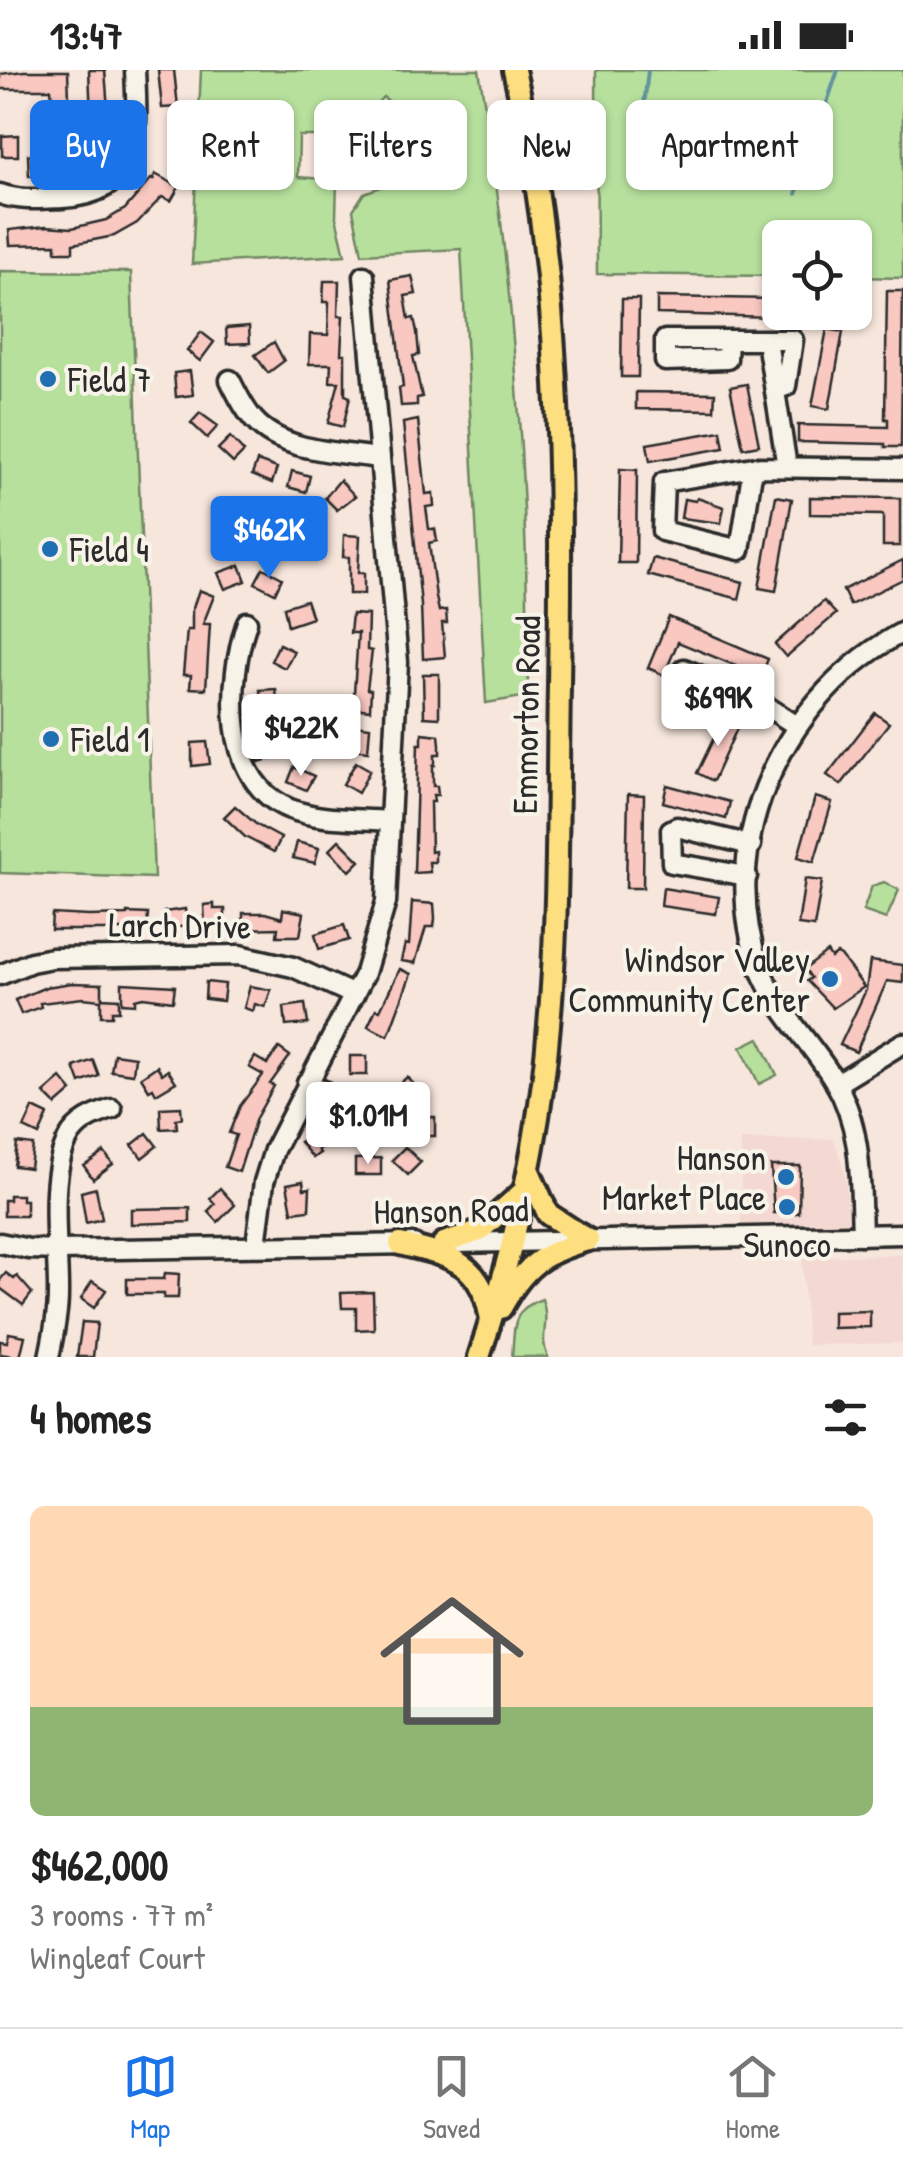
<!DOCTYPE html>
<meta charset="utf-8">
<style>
body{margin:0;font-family:"Patrick Hand",sans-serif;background:#f2f2f2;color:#222;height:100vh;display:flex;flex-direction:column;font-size:38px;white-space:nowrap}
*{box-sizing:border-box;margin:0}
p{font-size:32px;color:#767676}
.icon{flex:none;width:55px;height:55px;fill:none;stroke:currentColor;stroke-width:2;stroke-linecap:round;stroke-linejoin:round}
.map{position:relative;height:1287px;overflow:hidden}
.side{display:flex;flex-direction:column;background:#fff;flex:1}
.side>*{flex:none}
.hud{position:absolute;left:30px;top:30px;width:845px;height:90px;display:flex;gap:20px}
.fabs{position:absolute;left:762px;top:150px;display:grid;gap:20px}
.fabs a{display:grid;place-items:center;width:110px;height:110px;border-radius:15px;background:#fff;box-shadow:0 2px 8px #0004;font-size:50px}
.price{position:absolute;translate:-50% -85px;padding:0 22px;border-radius:10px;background:#fff;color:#222;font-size:32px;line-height:65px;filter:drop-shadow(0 2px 5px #0008)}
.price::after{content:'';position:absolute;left:50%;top:60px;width:30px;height:22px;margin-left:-15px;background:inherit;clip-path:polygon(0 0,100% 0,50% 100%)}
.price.current{background:#1a73e8;color:#fff}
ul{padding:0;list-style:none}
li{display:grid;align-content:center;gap:20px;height:530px;padding:0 30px}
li+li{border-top:2px solid #e0e0e0}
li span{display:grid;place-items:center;height:310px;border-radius:15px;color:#555}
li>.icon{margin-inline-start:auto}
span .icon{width:180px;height:180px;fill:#fffc;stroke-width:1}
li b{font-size:42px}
h2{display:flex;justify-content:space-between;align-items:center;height:120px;padding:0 30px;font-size:42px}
.tag{padding:0 35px;border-radius:15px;background:#fff;box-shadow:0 2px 8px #0004;font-size:35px;line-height:90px}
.tag.current{background:#1a73e8;color:#fff}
.status{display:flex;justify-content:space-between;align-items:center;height:70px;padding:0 50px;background:#fff;direction:ltr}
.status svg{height:28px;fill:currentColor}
.tabs{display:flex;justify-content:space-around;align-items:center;height:140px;border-top:2px solid #e0e0e0;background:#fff;font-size:28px;color:#767676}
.tabs a{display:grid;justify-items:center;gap:5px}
.tabs .current{color:#1a73e8}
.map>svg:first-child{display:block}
</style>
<div class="status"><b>13:47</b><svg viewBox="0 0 49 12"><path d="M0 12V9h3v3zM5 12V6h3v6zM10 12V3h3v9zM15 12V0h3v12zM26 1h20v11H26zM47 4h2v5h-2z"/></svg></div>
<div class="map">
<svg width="903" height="1287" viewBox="0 0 903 1287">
<rect width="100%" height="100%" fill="#f7e6dc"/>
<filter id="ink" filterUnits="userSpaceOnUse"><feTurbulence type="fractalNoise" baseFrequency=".01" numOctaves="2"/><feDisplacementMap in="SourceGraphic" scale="20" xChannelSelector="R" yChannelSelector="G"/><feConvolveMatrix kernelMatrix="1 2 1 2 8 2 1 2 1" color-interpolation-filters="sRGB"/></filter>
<g filter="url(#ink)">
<g fill="#f3d9d1">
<path d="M834,1069L845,1104L850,1156L741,1158V1070Z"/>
<path d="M903,1185V1273L807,1275L802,1187Z"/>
</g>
<g fill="#b7e09d" stroke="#718664" stroke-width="2.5">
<path d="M201,0H479C514,206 528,416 528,626L486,633L461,179L362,184L353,140L364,123L391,113L392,71L410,47L383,27L347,66H299L298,107L337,110L336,147L345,185L192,194Z"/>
<path d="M596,0H903V208L855,207V168H780V206L597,204Z"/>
<path d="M0,201L131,202L154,808L0,803Z"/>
<path d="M884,812L899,820L886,849L863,841L872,816Z"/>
<path d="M759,968L777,1005L759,1014L741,977Z"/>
<path d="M542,1229C551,1254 538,1266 548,1287H512C515,1257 510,1240 542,1229Z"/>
</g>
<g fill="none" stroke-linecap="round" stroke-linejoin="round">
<g stroke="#64939d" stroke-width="4">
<path d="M641,63L648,0"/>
<path d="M796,124L838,0"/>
</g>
</g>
<g fill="#f8c8c1" stroke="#2b2b2b" stroke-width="2.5">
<path d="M89,0H105L108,40L106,48H91Z"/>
<path d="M158,0H174L178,37L162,38Z"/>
<path d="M24,1H68L69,29L52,30L51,19H0V4Z"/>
<path d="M91,61L107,65L102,85L86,82Z"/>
<path d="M18,65V86H2V66Z"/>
<path d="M375,76V96L359,97L358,77Z"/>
<path d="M59,84H70L71,104L29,106L28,85H40V90H59Z"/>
<path d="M155,104L179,117L171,131L162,127L137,153L114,166L73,174V182H56V174L10,175L9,160L46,156L72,158L106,150L125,139L151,109L153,110Z"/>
<path d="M412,206L416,224L405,226L409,249L414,248L417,262L419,285L413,286L422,327L417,328V335L401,336L399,318L403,317L390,210Z"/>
<path d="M324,211H339L338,246H343L341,284H345V325L350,327L343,357L328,353L339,312H330L331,294H309L310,264L328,265L329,232H323Z"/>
<path d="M887,221H903L901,377H885V374L798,372V355L888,357V349H885Z"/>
<path d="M657,227L780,229V247L657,244Z"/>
<path d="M622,229H639L638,307H621Z"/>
<path d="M249,256L250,273L227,274L226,258Z"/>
<path d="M827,259L843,262L829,339L812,336Z"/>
<path d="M201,262L214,272L200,291L187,281Z"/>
<path d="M274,272L284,291L268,303L255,285Z"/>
<path d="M190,301L193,325L176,327L174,303Z"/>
<path d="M747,314L759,375L743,378L730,317Z"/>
<path d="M636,322L715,323L714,340L636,339Z"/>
<path d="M200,343L218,356L207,368L191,353Z"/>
<path d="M418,350L426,424L433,423L434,436L426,437L429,459H435L437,471L429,473L436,527L439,541L446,540L447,553H442L445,587L423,589L421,535L403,353Z"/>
<path d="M721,361L724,378L650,391L647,374Z"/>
<path d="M230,367L244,382L233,393L218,379Z"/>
<path d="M257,391L277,398L272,413L252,405Z"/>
<path d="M620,399L637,400L636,493H618Z"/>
<path d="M292,401L310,406L306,422L288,417Z"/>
<path d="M340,410L355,426L337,440L325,428Z"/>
<path d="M776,426L792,429L776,521L759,518Z"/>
<path d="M810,427L900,428V476H883V445L810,444Z"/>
<path d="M697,428L724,437L721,453L681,448L684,429L696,431Z"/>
<path d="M344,465L360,466L358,503H364V524H349V487H343Z"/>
<path d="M653,488L743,512L739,529L648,505Z"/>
<path d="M903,490V509L850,535L843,520Z"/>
<path d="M240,495L246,511L225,519L218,503Z"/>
<path d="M263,498L282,508L275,523L255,513Z"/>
<path d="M199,520L214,526L203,554H210L206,619L190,618L191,605H183L187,560H192V540Z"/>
<path d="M306,530L312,548L288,556L284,537Z"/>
<path d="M824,531L836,544L786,587L775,574Z"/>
<path d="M352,544L368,545L367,580L372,581L367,619L371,620L370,640L353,638L358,563H350Z"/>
<path d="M669,547L768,589L761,606L678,572L664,605L648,598Z"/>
<path d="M279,574L294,581L285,598L271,591Z"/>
<path d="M423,604H439V648L424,647Z"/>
<path d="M276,619L278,641H270L277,664L284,662L287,672L280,674L283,685L259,692L257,687L264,683L260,666H264L260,620Z"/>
<path d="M875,643L889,653L841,715L827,705Z"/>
<path d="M724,647L739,654L713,711L697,703Z"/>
<path d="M354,655L370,657L368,681L351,679Z"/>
<path d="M422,663L439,665L440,674V684H435V695H433V716H437L438,725H433L434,732H430L431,782L435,781V792H429L430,802L414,803L418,674H422Z"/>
<path d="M207,672L210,694L192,696V673Z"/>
<path d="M356,692L370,700L358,723L343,714Z"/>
<path d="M294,697L314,706L306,720L288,712Z"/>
<path d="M667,715L730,732L726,749L663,732Z"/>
<path d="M628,724L644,725L643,818H626Z"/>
<path d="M815,727L832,732L814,792L798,787Z"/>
<path d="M235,736L257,755L281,768L274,782L245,767L224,747Z"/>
<path d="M339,770L360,791L350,801L329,780Z"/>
<path d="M297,772L319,778L315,793L293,788Z"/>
<path d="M805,809L822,811L814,857L798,855Z"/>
<path d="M663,818L719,827L716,844L661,836Z"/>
<path d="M412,832L434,834L435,848L434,857H426L415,893L401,891L405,874L409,875Z"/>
<path d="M214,834V839H225V856L205,857L204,835Z"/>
<path d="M185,839L187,856L166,859L164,842Z"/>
<path d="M283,839L304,843L300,866H277L278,858L243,859V843H265L282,848Z"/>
<path d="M127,843L148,844L147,860H51L52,844L89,846L127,845Z"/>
<path d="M344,855L349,870L319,879L315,864Z"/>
<path d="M827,882L831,888L837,884L841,886L864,917L833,938L807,911L811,908L805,899Z"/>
<path d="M870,891L903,895V913L887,911L856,982L840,975L866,920Z"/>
<path d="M400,899L411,904L388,966L368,956L376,939L380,940Z"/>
<path d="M206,912L225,914L223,931L205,929Z"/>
<path d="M72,913L102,914V928L119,929V941H112V946H101V930L83,928L40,933L41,937L21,944L15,930L46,917Z"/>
<path d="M122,913L175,916L173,931L143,927L135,929V934L122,933Z"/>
<path d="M250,916L271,920L265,937L255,934L253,941L244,938Z"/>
<path d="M305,934L308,954L286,956L284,937Z"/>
<path d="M279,978L290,986L270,1014L274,1016L256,1048L239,1102L225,1097L236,1065L229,1063L240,1036L263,1005L249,997L255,987L267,994Z"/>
<path d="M114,984L135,987L133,1004L111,1001Z"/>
<rect x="350" y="986" width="17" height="19"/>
<path d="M93,990L99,1006L80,1013L74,997Z"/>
<path d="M157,996L162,1004L168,1000L176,1012L156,1024L153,1018L149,1020L141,1007Z"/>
<path d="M407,1007L422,1023L410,1034L395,1018Z"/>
<path d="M61,1008L72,1021L56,1035L44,1023Z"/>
<path d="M181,1037L182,1048L176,1049L177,1058L161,1059L160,1038Z"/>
<path d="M33,1038L48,1045L39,1065L24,1058Z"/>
<path d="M413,1040H428V1047H435V1066H411Z"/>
<path d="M322,1055L332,1069L318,1080L320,1083L313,1088L300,1072Z"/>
<path d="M147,1063L157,1076L142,1088L132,1075Z"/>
<path d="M17,1073L33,1075L30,1098L14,1096Z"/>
<path d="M405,1077L421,1092L408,1105L392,1090Z"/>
<path d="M104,1082L113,1094L93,1109L84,1096Z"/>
<path d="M381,1088V1105H355V1089Z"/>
<path d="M771,1096H800L799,1143H774Z"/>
<path d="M303,1111L304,1119L310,1118L309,1140L292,1142L287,1114Z"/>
<path d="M96,1118L102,1149L86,1153L81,1122Z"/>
<path d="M220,1118L235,1135L218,1152L208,1141L215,1134L210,1128Z"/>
<path d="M9,1125H22V1130H26V1146H4V1130H9Z"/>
<path d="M190,1138V1152L131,1154V1139Z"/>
<path d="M6,1203L14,1209L17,1206L32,1223L23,1235L0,1218V1210Z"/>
<path d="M165,1203L179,1204L178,1228H164V1224H127V1209H164Z"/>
<path d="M92,1211L106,1220L94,1238L81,1229Z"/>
<path d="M373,1222L374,1259L356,1260V1238H342L341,1223Z"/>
<path d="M870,1241V1257L833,1258V1242Z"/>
<path d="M82,1252L97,1253L93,1287H77Z"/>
<path d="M9,1263L25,1266L20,1287L0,1284V1271L7,1272Z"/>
</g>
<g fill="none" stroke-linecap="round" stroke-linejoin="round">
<defs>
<g id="minor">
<path d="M0,124C20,131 41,129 62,128C143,124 138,63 135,0"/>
<path d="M728,270L727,289L665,291V270H793L786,316L775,320"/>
<path d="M767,271L787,397"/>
<path d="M230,310C237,324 244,339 254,350C282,382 340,382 379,388"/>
<path d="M753,397L740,480L662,461L664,412L753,397L903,399"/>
<path d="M247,552C228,609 221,711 290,739C321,751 357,748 390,751"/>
<path d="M684,599L752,627L797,656"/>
<path d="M747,806L672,793L671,760L677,757L751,775"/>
<path d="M0,905L31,892L52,888L240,885L293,897L354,925"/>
<path d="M307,1012L372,1048"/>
<path d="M836,1014L903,973"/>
<path d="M862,1165C860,1112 863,1058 834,1010C811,972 775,939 759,896C713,770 789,621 903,562"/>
<path d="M0,1173L29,1179L58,1180L414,1174"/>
<path d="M455,1173L903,1164"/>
<path d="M256,1175L264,1112L274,1080L365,903L386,832L398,592L364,206"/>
<path d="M49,1287C53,1267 58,1246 58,1225C59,1181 47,1108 68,1069C77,1052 94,1045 112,1039"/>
</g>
<g id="major">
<path d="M529,1101L548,1144L588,1170"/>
<path d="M444,1173L479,1161L523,1122"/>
<path d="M400,1174C448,1186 481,1190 490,1246"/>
<path d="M501,1238C524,1196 542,1183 588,1170"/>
<path d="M479,1287C514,1180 540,1068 549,955C559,843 557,729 559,616C562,408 562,203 514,0"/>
</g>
</defs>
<use href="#minor" stroke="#2b2b2b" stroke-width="25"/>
<use href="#major" stroke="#2b2b2b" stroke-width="28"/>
<use href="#minor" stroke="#f7f3e8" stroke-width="18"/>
<use href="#major" stroke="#fedf80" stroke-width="20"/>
</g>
</g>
<g fill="#1f6fb2" stroke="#f7f3e8" stroke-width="4">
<circle cx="48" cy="309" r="10"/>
<circle cx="50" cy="479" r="10"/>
<circle cx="51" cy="669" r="10"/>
<circle cx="830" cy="909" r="10"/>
<circle cx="786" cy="1107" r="10"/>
<circle cx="787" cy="1137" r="10"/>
</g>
<g text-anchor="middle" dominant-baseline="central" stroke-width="8" stroke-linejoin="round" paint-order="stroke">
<g font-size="35" fill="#2b2b2b" stroke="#f7f3e8" text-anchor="start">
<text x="68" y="309">Field 7</text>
<text x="70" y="479">Field 4</text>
<text x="71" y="669">Field 1</text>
<text x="810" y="889" text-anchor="end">Windsor Valley<tspan x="810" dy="40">Community Center</tspan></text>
<text x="766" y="1087" text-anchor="end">Hanson<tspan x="766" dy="40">Market Place</tspan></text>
<text x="787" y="1174" text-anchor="middle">Sunoco</text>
</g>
<g font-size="35" fill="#2b2b2b" stroke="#f7f3e8">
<text transform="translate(526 645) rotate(-89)">Emmorton Road</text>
<text transform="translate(180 855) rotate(1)">Larch Drive</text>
<text transform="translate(451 1140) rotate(-1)">Hanson Road</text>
</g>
</g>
</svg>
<div class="fabs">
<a><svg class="icon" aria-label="locate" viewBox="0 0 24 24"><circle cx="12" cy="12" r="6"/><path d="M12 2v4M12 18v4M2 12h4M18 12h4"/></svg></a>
</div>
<b class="price current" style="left:269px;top:511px">$462K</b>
<b class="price" style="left:718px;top:679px">$699K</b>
<b class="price" style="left:301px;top:709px">$422K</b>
<b class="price" style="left:368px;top:1097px">$1.01M</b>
<div class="hud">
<a class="tag current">Buy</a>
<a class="tag">Rent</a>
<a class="tag">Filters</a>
<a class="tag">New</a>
<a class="tag">Apartment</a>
</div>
</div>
<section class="side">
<h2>4 homes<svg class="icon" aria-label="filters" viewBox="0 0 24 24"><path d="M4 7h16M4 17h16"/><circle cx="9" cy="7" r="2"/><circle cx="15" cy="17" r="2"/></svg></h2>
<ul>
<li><span style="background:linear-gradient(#ffd9b3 65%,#8fb573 0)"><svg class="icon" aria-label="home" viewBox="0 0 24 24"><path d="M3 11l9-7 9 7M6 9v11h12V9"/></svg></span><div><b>$462,000</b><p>3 rooms · 77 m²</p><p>Wingleaf Court</p></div></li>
</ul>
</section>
<nav class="tabs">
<a class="current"><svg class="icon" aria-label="map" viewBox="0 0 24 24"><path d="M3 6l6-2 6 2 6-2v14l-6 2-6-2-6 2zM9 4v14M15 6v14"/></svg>Map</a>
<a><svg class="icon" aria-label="saved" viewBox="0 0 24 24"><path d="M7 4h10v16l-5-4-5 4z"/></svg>Saved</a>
<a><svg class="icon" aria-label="home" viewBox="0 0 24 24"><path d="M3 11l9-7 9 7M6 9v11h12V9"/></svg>Home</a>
</nav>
